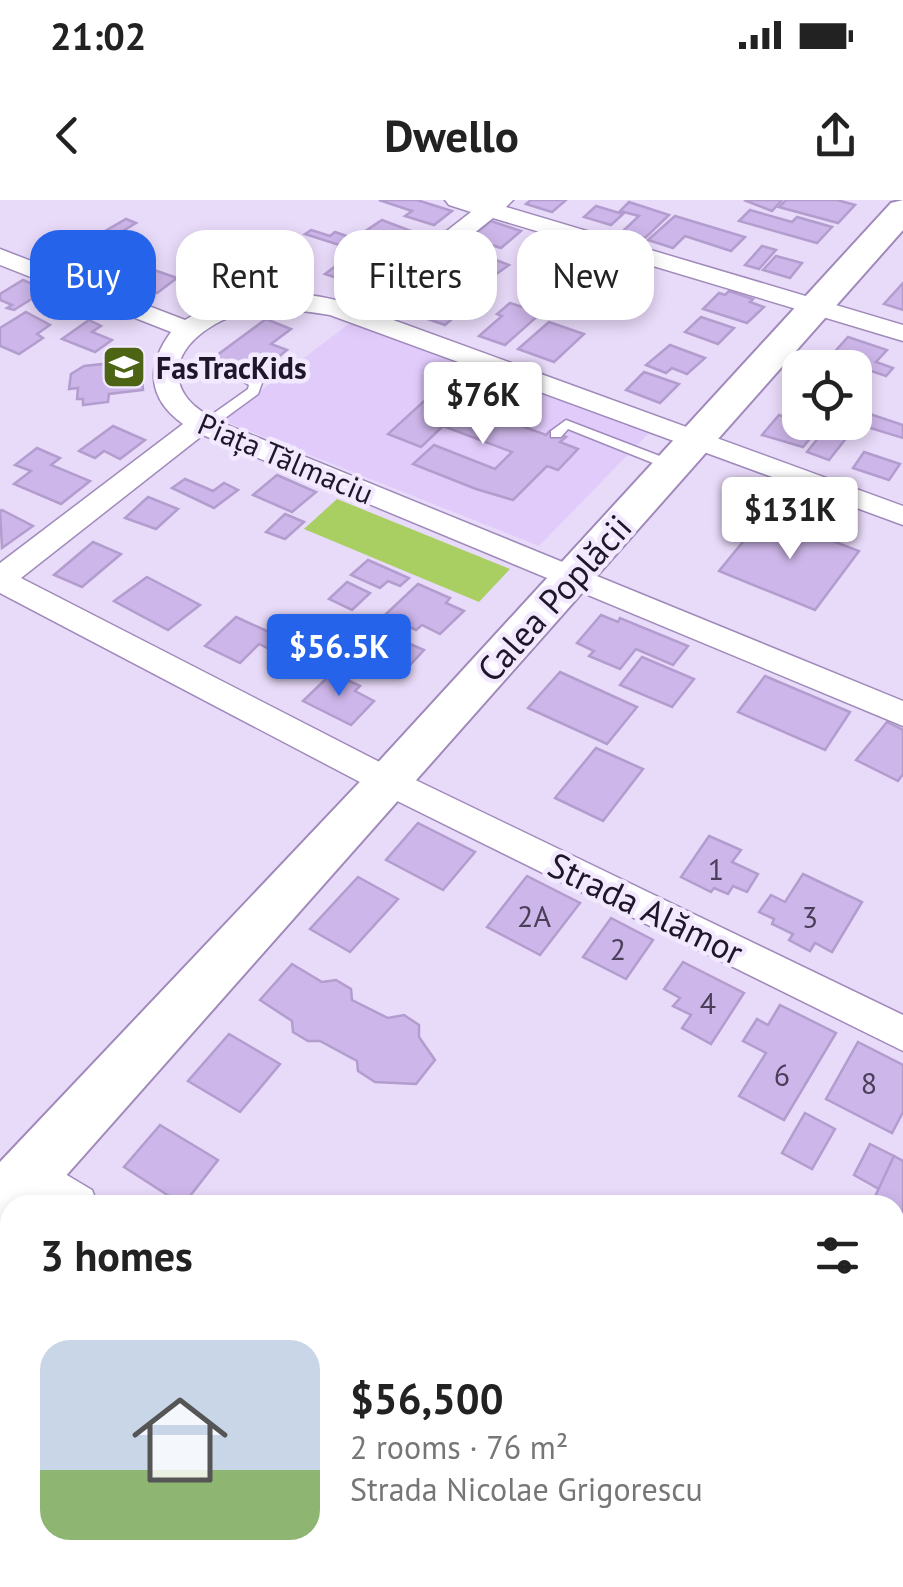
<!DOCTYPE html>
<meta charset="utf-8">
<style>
body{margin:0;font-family:"PT Sans",sans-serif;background:#f6f6f6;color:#222;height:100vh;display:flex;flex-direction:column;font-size:38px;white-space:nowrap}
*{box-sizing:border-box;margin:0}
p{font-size:32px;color:#767676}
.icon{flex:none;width:55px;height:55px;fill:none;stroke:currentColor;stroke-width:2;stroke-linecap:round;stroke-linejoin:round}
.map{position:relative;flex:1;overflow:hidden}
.details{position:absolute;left:0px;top:995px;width:905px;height:392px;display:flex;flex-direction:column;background:#fff;border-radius:30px 30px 0 0;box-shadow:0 5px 15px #0003}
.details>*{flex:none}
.top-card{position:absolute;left:30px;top:30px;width:845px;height:90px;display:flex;gap:20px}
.buttons{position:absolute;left:782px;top:150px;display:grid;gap:20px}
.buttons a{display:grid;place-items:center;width:90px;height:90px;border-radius:20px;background:#fff;box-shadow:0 5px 15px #0003;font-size:50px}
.price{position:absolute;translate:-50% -85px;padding:0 22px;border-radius:10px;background:#fff;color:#222;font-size:32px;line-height:65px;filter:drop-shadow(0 2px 5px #0008)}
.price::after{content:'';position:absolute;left:50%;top:60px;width:30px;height:22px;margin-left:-15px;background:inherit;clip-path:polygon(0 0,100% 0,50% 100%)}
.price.on{background:#2563eb;color:#fff}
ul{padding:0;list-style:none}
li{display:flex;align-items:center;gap:30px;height:250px;padding:0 40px}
li span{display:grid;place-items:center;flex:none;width:280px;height:200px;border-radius:30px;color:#555}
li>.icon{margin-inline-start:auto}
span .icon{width:120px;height:120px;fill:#fffc;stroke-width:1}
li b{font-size:42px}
h2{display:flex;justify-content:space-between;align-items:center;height:120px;padding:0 40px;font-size:42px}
.chip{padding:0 35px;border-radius:30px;background:#fff;box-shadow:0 5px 15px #0003;font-size:35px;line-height:90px}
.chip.on{background:#2563eb;color:#fff}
.status{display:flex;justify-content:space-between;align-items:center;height:70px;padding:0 50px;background:#fff;direction:ltr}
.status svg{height:28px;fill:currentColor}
header{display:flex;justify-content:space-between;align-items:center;height:130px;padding:0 40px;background:#fff;font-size:45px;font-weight:800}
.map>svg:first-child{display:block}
</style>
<div class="status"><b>21:02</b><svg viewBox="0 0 49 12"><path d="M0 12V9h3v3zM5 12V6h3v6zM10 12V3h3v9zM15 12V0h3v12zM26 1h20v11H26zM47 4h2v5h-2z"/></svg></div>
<header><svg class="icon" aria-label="back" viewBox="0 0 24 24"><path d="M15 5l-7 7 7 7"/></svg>Dwello<svg class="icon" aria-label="share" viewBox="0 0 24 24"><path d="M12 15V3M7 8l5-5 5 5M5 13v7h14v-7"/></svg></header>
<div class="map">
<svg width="903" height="1387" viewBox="0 0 903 1387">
<rect width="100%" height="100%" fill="#e8daf9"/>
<path fill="#e1cbfb" d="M350,123L650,232L539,346L222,220Z"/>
<path fill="#a9cf62" d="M337,299L510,369L479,402L304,329Z"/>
<g fill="#cdb6e9" stroke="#b39cce" stroke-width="2.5">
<path d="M379,0H417L452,11L434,25L405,16L412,11Z"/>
<path d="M531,0H566L552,12L526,4Z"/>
<path d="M744,0H782L772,11Z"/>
<path d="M786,0H837L855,5L838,23L779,7Z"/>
<path d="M629,2L669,15L645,38L623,31L639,16L620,11Z"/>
<path d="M596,6L623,14L611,25L584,17Z"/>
<path d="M750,10L792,22L797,17L832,27L817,43L739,21Z"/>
<path d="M675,16L745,37L731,51L685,36L673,48L648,40Z"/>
<path d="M126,19L136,23L106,41L95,37Z"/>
<path d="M382,20L419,34L404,44L367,30Z"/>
<path d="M491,21L521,31L501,48L470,38Z"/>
<path d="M311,30L330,36L335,32L372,45L378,40L400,47L378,64L343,53L349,48L305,34Z"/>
<path d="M65,36L88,44L66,59L43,50Z"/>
<path d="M547,36L588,48L567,69L526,57Z"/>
<path d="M119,44L132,50L97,72L84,67Z"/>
<path d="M762,46L776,50L759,69L745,65Z"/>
<path d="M462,47L509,65L492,77L445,59Z"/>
<path d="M266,54L271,69L260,71L264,80L232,84L225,60Z"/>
<path d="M122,56L134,61L109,77L97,72Z"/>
<path d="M776,56L802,63L790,78L763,70Z"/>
<path d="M345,59L373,68L353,83L325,74Z"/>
<path d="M154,70L177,78L157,93L134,84Z"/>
<path d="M545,77L569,85L551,102L526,93Z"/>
<path d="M23,80L46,90L14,110L7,108L12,105L0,100V94Z"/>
<path d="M903,83V110L884,104Z"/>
<path d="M406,90L431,99L424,104L461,111L445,125L387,105Z"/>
<path d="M729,91L753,99L750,102L764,107L747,123L703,109L719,93L725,95Z"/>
<path d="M510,103L541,113L505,145L479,136L502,116L497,114Z"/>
<path d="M26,112L50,125L37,134L43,138L19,154L0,146V128Z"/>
<path d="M701,117L734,128L718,144L685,132Z"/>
<path d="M266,119L291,129L271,144L287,150L257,174L240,167L222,180L197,170Z"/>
<path d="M89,120L101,126L92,132L112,140L95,152L62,139Z"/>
<path d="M549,122L584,134L554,162L518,149Z"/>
<path d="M848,137L887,150L876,162L893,168L886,176L830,157Z"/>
<path d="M670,145L705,158L687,174L672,168L666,173L646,165Z"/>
<path d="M141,160L143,190L109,194L108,202L83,205V199H77L78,188L69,189L71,174L84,166Z"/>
<path d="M644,172L679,184L660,203L626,190Z"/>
<path d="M433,193L546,235L550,231L566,237L560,242L578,249L558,270L547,266L513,300L476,289L413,264L434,245L495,269L512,252L443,226L421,247L388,234Z"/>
<path d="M855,209L903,225V238L851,222H855Z"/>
<path d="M779,215L793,220L797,215L800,222L822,224L803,247L762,235Z"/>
<path d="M831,222L855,227L829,260L807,252Z"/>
<path d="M113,226L145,240L120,259L104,251L95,258L79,251Z"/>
<path d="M37,248L60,258L51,265L90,281L61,304L14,284L31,271L15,265Z"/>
<path d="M864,252L900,264L889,280L853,268Z"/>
<path d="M277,275L316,292L292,312L253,295Z"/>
<path d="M185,279L213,291L224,283L238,290L214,308L172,288Z"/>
<path d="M148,297L178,309L156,329L125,318Z"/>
<path d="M2,310L33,326L2,348L0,311Z"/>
<path d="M285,314L304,322L285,339L266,332Z"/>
<path d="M765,315L859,351L815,410L719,371Z"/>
<path d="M93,342L121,354L82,387L54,375Z"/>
<path d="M368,360L409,378L400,386L388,381L380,388L351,375Z"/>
<path d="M147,377L200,405L168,430L114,401Z"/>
<path d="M347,382L370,393L352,410L329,399Z"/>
<path d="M418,384L450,398L446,403L464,411L440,434L422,425L416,430L385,415Z"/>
<path d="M601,415L618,422L620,418L688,446L673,465L636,449L620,469L589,456L594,451L577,443Z"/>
<path d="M236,417L306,449L294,461L259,444L240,463L205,446Z"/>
<path d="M348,417L424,450L410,465L334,431Z"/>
<path d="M334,431L410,465L397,478L322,444Z"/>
<path d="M642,457L694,479L672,507L620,485Z"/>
<path d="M560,472L637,507L607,544L528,508Z"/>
<path d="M332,473L360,486L355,491L374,501L351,525L303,501Z"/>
<path d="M765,476L850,512L825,550L738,512Z"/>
<path d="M887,522L903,530V574L898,581L856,560Z"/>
<path d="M596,548L643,569L603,621L555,598Z"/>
<path d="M418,623L475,652L443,690L386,660Z"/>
<path d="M709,636L741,650L732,662L758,674L747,692L733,686L728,694L714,688L711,692L681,677Z"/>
<path d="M803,674L862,702L832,752L815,743L810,751L789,740L793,734L772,724L774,719L759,712L771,695L785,702Z"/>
<path d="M527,676L580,703L540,755L487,727Z"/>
<path d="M358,677L398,699L350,752L310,729Z"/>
<path d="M611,718L653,740L626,779L583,757Z"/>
<path d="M683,762L744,793L711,844L682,828L691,815L673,806L680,798L664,789Z"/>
<path d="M292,764L322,782L336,780L351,789L352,800L388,818L404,815L419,825V837L435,860L416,884L375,882L358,871L357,861L320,841H308L293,832L292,821L260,800Z"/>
<path d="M780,805L836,833L784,920L739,896L766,853L743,841L757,819L768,825Z"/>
<path d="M229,834L280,864L240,912L188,881Z"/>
<path d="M858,842L903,865V912L892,933L826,899Z"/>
<path d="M805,913L835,929L812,969L782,953Z"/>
<path d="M160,925L218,960L183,1005L124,967Z"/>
<path d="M870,944L894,956L879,989L854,975Z"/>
<path d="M894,956L903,961V1025L899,1033L895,1031V1005H871Z"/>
<path d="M10,1087V1135L0,1127V1098Z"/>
<path d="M10,1227V1270L0,1263V1240Z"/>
<path d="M313,1378H381L376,1387H313L310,1385Z"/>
<path d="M746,1378H811L807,1387H761Z"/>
<path d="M840,1378H893L903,1387H836Z"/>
</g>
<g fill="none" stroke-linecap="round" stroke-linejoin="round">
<defs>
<g id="service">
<path d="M241,173L260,180L262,183L258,194L210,229H200V223L248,189L249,185L235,177Z"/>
<path d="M566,220L678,263L680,266L673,270L668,269L568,229L561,237H551V231Z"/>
</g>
<g id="minor">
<path d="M445,0H513L506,7L903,125V141L493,18L374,113L903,306V325L330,115C304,111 277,107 251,111C215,117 158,153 185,195C192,206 204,213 215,220L903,501V526L203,235L21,378L401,573L903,815V851L377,591L0,393V363L183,224C147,198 146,166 171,132L0,65V49L185,120C234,90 298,86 352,105L471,12L449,5Z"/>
<path d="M30,953L92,990L98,1005C62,1005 26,1011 8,973L15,959Z"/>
<path d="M591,1378H652L656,1387H595Z"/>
</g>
<path id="secondary" d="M903,0V30L40,1005H10V1030L0,1034V962L372,569L891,3Z"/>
</defs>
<use href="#service" stroke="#a08abb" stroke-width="3"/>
<use href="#minor" stroke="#a08abb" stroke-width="3"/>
<use href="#secondary" stroke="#a08abb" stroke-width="4"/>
<use href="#service" fill="#fff" fill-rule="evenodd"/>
<use href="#minor" fill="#fff" fill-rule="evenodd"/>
<use href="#secondary" fill="#fff" fill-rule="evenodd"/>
</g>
<defs>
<symbol id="school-square" viewBox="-11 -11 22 22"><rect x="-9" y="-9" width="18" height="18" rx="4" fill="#4c6413" stroke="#f3e9ff"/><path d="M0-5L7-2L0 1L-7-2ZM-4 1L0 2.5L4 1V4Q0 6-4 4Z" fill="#fff"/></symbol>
</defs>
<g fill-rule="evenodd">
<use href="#school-square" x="99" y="142" width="50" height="50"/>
</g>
<g text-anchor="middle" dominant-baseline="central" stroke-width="9" stroke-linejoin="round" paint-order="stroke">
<g font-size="30" font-weight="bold" fill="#1f1629" stroke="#f3e9ff" text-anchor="start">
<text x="156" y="167">FasTracKids</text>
</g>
<g font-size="30" fill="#1f1629" stroke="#f3e9ff">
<text transform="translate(286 258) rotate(23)">Piața Tălmaciu</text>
</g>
<g font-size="30" fill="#4a3e59">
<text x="716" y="668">1</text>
<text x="534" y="715">2A</text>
<text x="810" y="716">3</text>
<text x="618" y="748">2</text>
<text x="708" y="802">4</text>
<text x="782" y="874">6</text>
<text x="869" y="882">8</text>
</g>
<g font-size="35" fill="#1f1629" stroke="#f3e9ff">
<text transform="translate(554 398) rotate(-48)">Calea Poplăcii</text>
<text transform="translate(646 708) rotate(26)">Strada Alămor</text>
</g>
</g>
</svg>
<div class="buttons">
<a><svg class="icon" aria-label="locate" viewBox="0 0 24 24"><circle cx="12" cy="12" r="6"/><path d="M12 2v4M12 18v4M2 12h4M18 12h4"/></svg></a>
</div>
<b class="price" style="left:483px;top:247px">$76K</b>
<b class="price" style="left:790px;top:362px">$131K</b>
<b class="price on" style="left:339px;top:499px">$56.5K</b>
<div class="top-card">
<a class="chip on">Buy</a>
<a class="chip">Rent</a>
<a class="chip">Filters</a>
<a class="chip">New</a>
</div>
<section class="details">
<h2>3 homes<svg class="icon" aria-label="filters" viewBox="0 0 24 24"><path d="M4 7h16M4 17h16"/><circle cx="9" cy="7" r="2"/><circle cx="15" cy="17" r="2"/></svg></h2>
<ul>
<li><span style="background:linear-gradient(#c9d6e8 65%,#8fb573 0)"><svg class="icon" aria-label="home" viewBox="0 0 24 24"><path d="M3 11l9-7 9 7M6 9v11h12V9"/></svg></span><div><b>$56,500</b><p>2 rooms · 76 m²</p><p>Strada Nicolae Grigorescu</p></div></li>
</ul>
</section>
</div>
